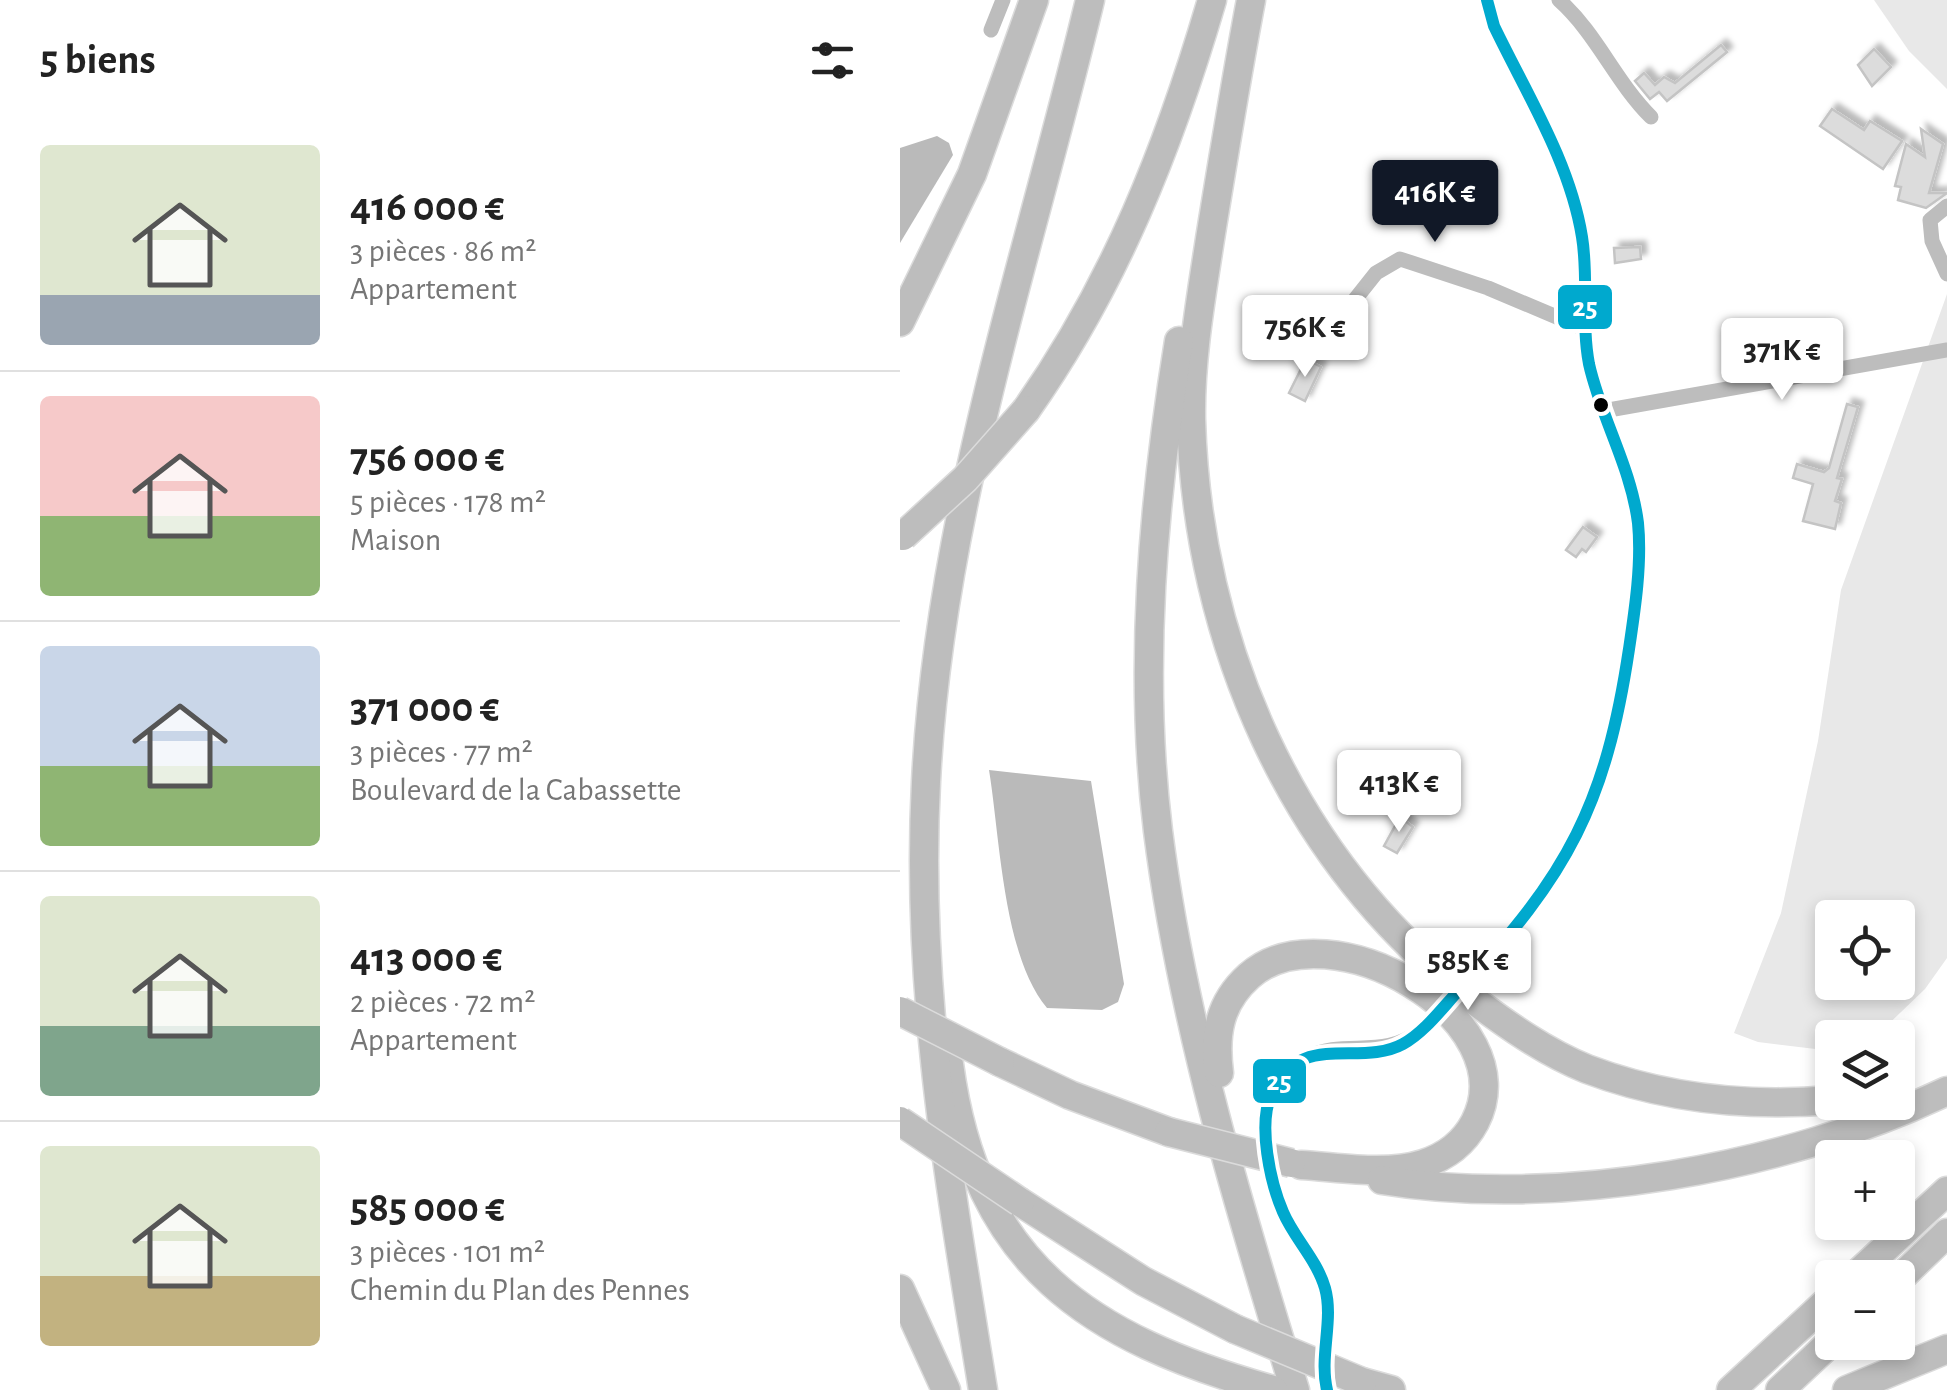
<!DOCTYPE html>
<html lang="fr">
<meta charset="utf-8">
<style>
body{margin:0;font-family:"Alegreya Sans",sans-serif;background:#f6f6f6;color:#222;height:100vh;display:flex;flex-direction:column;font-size:38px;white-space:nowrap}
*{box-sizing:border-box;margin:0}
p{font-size:32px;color:#767676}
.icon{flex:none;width:55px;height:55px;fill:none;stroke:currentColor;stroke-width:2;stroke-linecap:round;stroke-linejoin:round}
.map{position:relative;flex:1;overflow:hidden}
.details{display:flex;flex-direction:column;background:#fff;width:900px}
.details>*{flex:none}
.buttons{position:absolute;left:915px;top:900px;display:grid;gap:20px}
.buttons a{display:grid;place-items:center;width:100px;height:100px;border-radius:10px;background:#fff;box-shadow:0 5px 15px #0003;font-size:50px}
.price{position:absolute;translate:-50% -85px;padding:0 22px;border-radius:10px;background:#fff;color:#222;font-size:32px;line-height:65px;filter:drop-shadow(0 2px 5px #0008)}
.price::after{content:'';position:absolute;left:50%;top:60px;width:30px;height:22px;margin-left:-15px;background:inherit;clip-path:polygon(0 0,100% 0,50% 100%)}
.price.on{background:#111827;color:#fff}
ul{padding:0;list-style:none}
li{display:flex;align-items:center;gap:30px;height:250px;padding:0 40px}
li+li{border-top:2px solid #e0e0e0}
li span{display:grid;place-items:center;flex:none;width:280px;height:200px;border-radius:10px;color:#555}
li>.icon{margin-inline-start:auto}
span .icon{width:120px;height:120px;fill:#fffc;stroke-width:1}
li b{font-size:42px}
h2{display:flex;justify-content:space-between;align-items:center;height:120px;padding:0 40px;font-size:42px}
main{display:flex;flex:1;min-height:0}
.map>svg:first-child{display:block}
</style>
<main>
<section class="details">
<h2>5 biens<svg class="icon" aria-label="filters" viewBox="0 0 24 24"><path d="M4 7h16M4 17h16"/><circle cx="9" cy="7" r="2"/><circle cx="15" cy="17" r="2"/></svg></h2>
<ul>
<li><span style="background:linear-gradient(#dfe7d0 75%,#9aa5b1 0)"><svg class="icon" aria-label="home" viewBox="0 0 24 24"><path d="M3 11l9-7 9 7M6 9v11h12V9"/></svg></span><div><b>416 000 €</b><p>3 pièces · 86 m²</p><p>Appartement</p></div></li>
<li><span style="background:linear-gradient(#f6c9c9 60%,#8fb573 0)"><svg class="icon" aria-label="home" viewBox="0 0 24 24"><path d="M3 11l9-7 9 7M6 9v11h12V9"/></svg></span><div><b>756 000 €</b><p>5 pièces · 178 m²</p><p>Maison</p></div></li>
<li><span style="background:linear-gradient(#c9d6e8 60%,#8fb573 0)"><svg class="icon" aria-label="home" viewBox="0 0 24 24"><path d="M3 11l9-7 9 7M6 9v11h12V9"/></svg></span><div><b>371 000 €</b><p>3 pièces · 77 m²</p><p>Boulevard de la Cabassette</p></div></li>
<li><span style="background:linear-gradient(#dfe7d0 65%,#7fa58c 0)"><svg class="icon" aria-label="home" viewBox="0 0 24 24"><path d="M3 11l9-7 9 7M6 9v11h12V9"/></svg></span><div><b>413 000 €</b><p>2 pièces · 72 m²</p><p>Appartement</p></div></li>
<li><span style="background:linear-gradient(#dfe7d0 65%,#c2b280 0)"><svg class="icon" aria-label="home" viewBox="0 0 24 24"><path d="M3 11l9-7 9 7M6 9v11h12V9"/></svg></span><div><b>585 000 €</b><p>3 pièces · 101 m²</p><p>Chemin du Plan des Pennes</p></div></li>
</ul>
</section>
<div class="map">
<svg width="1047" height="1390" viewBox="0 0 1047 1390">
<defs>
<filter id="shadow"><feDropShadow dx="5.5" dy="-5.5" stdDeviation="2.5" flood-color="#0004"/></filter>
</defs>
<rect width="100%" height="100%" fill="#fff"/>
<g fill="#e8e8e8" fill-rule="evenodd">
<path d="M974,0H1047V89L1009,51Z"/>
<path d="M1047,294V958L1025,989L975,1037L932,1038V1051L858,1042L834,1033L881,913L918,741L941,590ZM932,918H998V982H932Z"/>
</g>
<g fill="#bababa">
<path d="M37,136L49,143L53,155L0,243V148Z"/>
<path d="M89,770L191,781L224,984L218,1002L202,1010L147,1008C103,956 100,837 89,770Z"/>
</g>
<g fill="#dcdcdc" stroke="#c4c4c4" stroke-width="2.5" filter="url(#shadow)">
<path d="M821,45L827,52L767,101L759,92L750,99L735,81L744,73L755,85L764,77L775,83Z"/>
<path d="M974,49L991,67L972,86L958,65Z"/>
<path d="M932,109L964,130L970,121L1002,141L983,169L920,126Z"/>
<path d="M1021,129L1043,144L1029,193H1047L1026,208L998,200L1001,187L995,186L1006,144L1025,157Z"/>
<path d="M740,247L741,259L715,263L714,248Z"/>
<path d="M406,359L421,367L405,401L389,393Z"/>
<path d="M947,404L958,407L937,478L942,479L935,501L941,503L935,529L903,521L913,484L893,478L897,464L924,472L929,468Z"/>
<path d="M683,527L697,537L686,552L682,549L676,557L666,550Z"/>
<path d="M500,817L513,827L497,853L484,846Z"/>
</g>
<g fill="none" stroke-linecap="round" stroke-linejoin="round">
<defs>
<g id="motorway">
<path d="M351,0C336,79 323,159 310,239C301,298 290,359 291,419C297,641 392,861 571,998C607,1025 645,1052 687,1069C766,1099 849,1107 932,1100"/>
<path d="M0,322L72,174L134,0"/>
<path d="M279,341C253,501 238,669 258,831C282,1021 339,1208 395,1390"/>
<path d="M126,410C215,284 269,147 312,0"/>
<path d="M100,1062L170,1095L269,1132"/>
<path d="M49,1064C76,1265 188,1338 373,1390"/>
<path d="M319,1073C314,1034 319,1003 349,976C429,905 628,1019 575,1122C564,1143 545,1157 523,1164C485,1176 439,1167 401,1165"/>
<path d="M482,1180C658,1209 887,1168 1047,1091"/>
<path d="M120,1202L243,1281L335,1329"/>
<path d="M953,1278L1047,1191"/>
<path d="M998,1280L1047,1233"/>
<path d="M0,1289L46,1390"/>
<path d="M462,1382L491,1390"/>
<path d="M83,1390C50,1185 15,992 26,782C39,515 128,259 190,0"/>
<path d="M831,1390L932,1297"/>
<path d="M880,1390L932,1341"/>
<path d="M947,1390L1047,1349"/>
</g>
</defs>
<use href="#motorway" stroke="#dbdbdb" stroke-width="31"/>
<g stroke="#bdbdbd" stroke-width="15">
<path d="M659,0C697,34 715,81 751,117"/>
<path d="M91,30L103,0"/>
<path d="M1047,206L1030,220L1032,241L1047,274"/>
<path d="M422,341L476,273L500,259L588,288L685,329"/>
<path d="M703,411L1047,350"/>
<path d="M582,966C678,856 707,793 729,649C735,609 743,562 738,521C730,466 700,417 689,362C681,320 689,277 681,234C668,160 626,93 594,26L587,0"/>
<path d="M427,1390C419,1357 433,1323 426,1291C419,1261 393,1238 382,1210C363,1162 351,1086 406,1058C446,1037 482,1062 522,1029"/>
</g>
<use href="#motorway" stroke="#bdbdbd" stroke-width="28"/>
<defs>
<g id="motorway-bridge">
<path d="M3,536L65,479L126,410"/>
<path d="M0,1011L100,1062"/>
<path d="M0,1121L120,1202"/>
<path d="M269,1132L391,1163"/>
<path d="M335,1329L462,1382"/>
</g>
</defs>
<use href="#motorway-bridge" stroke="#dbdbdb" stroke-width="31" stroke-linecap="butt"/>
<path stroke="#bdbdbd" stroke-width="15" d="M522,1029L582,966"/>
<use href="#motorway-bridge" stroke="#bdbdbd" stroke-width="28"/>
<defs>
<path id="bus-1" d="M427,1390C419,1356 434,1320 425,1288C417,1260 394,1238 383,1212C370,1182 358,1125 371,1095C398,1029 459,1068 503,1044C525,1032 543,1007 560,989C668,876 706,803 729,649C735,609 742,563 738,523C731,467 701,418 689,364C681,322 689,279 682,237C670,162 626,93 594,26L587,0"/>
</defs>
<use href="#bus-1" stroke="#fff" stroke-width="20"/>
<use href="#bus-1" stroke="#00a9ce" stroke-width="12"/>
</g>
<circle fill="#000" stroke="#fff" stroke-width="4" cx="701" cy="405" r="9"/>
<g stroke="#fff" stroke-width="4">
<rect x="656" y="283" width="58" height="48" rx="10" fill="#00a9ce"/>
<rect x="351" y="1057" width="57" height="48" rx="10" fill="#00a9ce"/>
</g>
<g font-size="28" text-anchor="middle" font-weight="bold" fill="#fff">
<text x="685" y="316">25</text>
<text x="379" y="1090">25</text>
</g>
</svg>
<div class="buttons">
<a><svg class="icon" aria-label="locate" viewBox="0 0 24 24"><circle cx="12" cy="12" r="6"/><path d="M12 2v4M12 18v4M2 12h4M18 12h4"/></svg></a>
<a><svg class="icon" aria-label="layers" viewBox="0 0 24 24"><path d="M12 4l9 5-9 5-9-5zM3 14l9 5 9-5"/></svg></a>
<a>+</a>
<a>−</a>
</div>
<b class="price on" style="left:535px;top:245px">416K €</b>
<b class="price" style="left:405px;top:380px">756K €</b>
<b class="price" style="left:882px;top:403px">371K €</b>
<b class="price" style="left:499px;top:835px">413K €</b>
<b class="price" style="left:568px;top:1013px">585K €</b>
</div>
</main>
